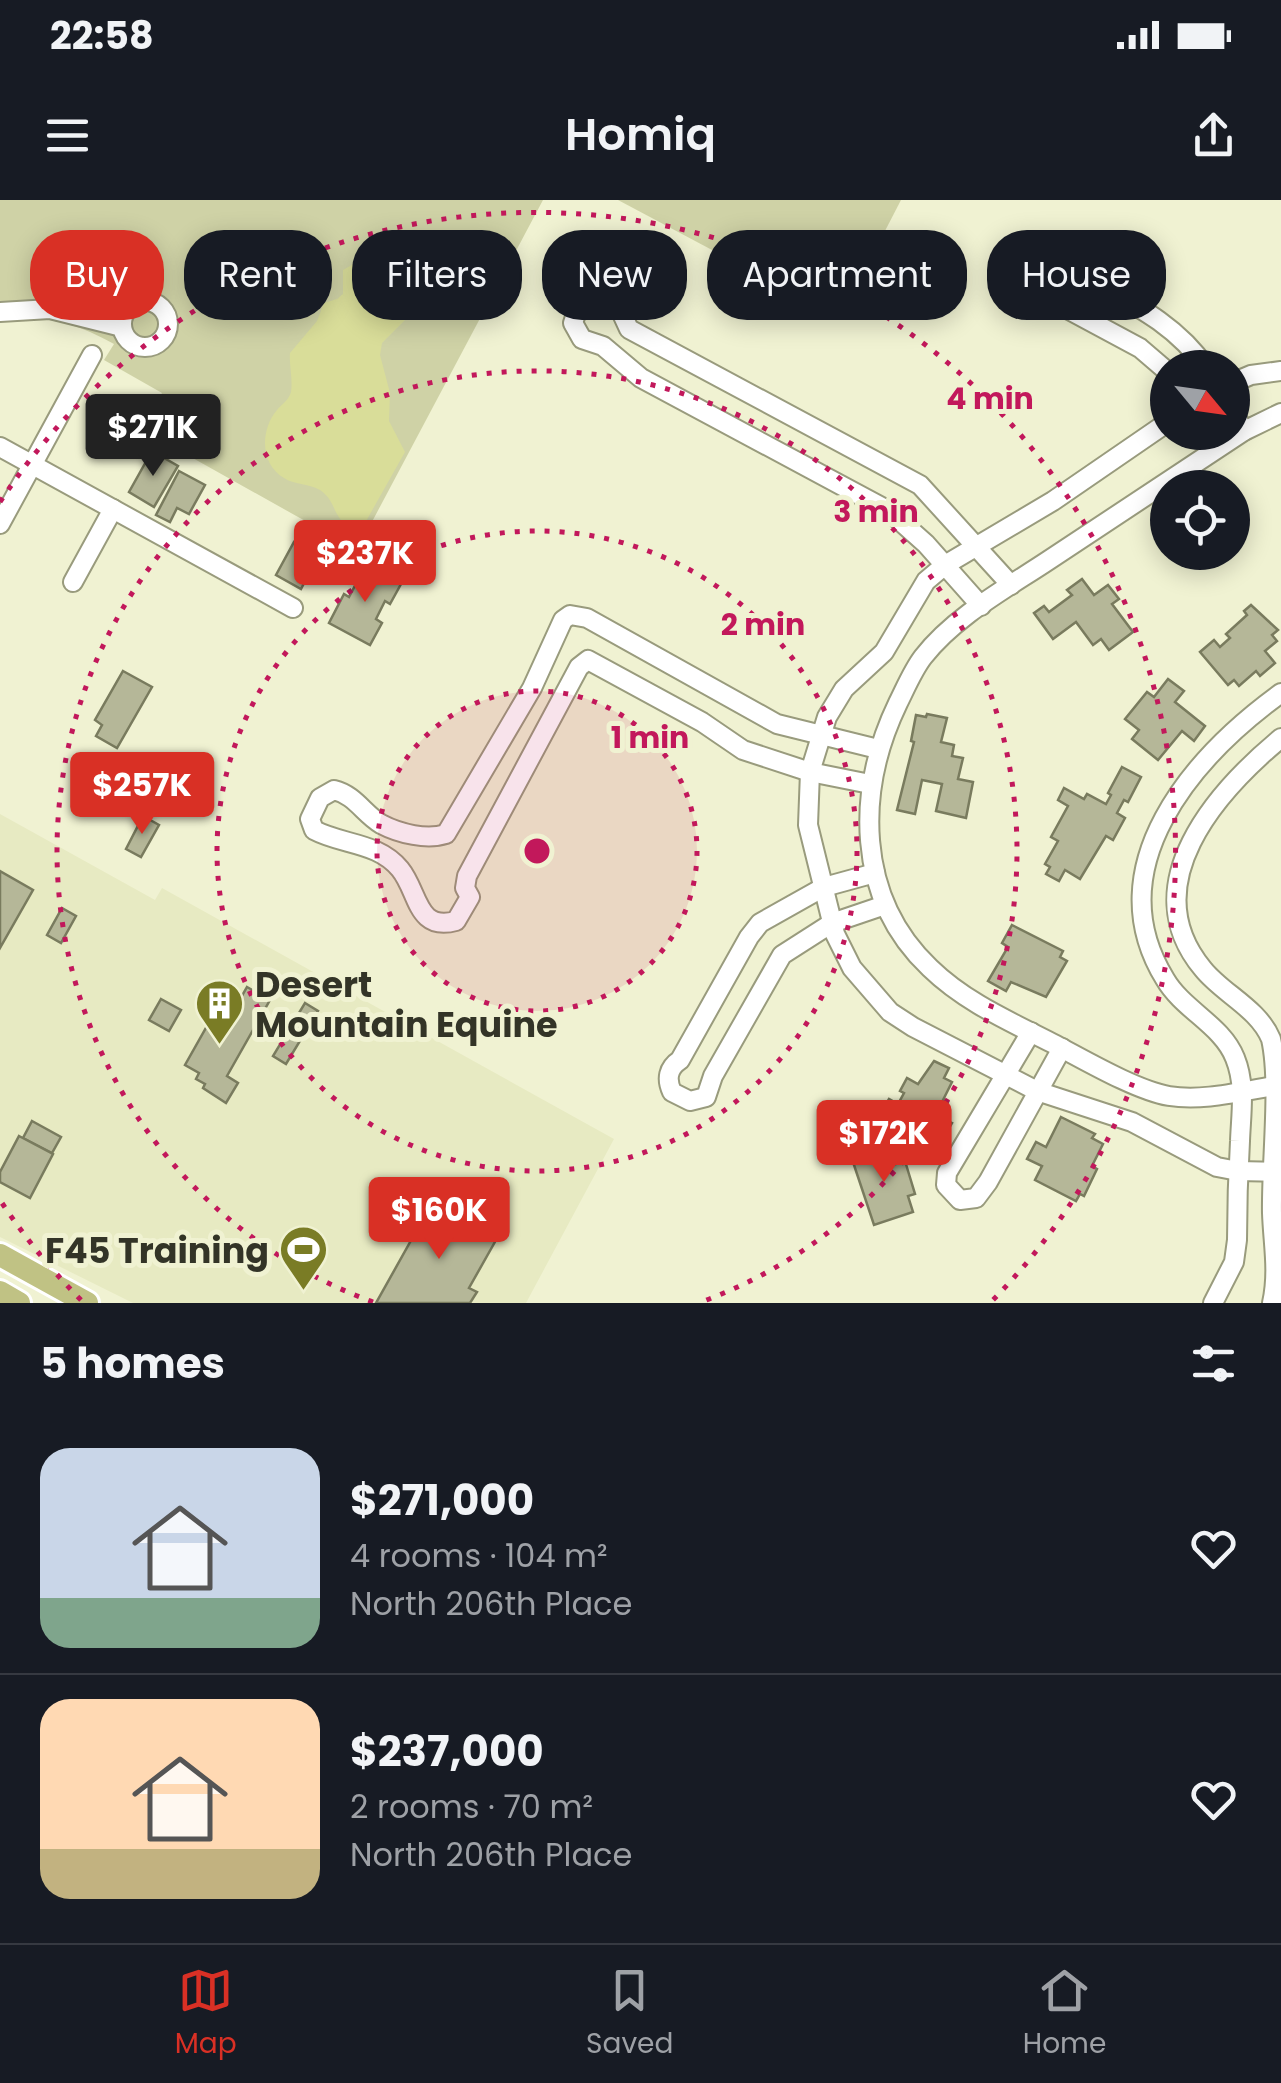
<!DOCTYPE html>
<meta charset="utf-8">
<style>
body{margin:0;font-family:Poppins,sans-serif;background:#242831;color:#f1f3f6;height:100vh;display:flex;flex-direction:column;font-size:38px;white-space:nowrap}
*{box-sizing:border-box;margin:0}
p{font-size:32px;color:#9ea1a6}
.icon{flex:none;width:55px;height:55px;fill:none;stroke:currentColor;stroke-width:2;stroke-linecap:round;stroke-linejoin:round}
.map{position:relative;height:1103px;overflow:hidden}
.panel{display:flex;flex-direction:column;background:#171b24;flex:1}
.panel>*{flex:none}
.hud{position:absolute;left:30px;top:30px;width:1222px;height:90px;display:flex;gap:20px}
.needle{width:65px;rotate:119deg}
.buttons{position:absolute;left:1150px;top:150px;display:grid;gap:20px}
.buttons a{display:grid;place-items:center;width:100px;height:100px;border-radius:50%;background:#171b24;box-shadow:0 5px 25px #0003;font-size:50px}
.price{position:absolute;translate:-50% -85px;padding:0 22px;border-radius:10px;background:#d93025;color:#fff;font-size:32px;line-height:65px;filter:drop-shadow(0 2px 5px #0008)}
.price::after{content:'';position:absolute;left:50%;top:60px;width:30px;height:22px;margin-left:-15px;background:inherit;clip-path:polygon(0 0,100% 0,50% 100%)}
.price.selected{background:#222;color:#fff}
ul{padding:0;list-style:none}
li{display:flex;align-items:center;gap:30px;height:250px;padding:0 40px}
li+li{border-top:2px solid #363941}
li span{display:grid;place-items:center;flex:none;width:280px;height:200px;border-radius:30px;color:#555}
li>.icon{margin-inline-start:auto}
span .icon{width:120px;height:120px;fill:#fffc;stroke-width:1}
li b{font-size:42px}
h2{display:flex;justify-content:space-between;align-items:center;height:120px;padding:0 40px;font-size:42px}
.chip{padding:0 35px;border-radius:40px;background:#171b24;box-shadow:0 5px 25px #0003;font-size:35px;line-height:90px}
.chip.selected{background:#d93025;color:#fff}
.status{display:flex;justify-content:space-between;align-items:center;height:70px;padding:0 50px;background:#171b24;direction:ltr}
.status svg{height:28px;fill:currentColor}
header{display:flex;justify-content:space-between;align-items:center;height:130px;padding:0 40px;background:#171b24;font-size:45px;font-weight:600}
.tabs{display:flex;justify-content:space-around;align-items:center;height:140px;border-top:2px solid #363941;background:#171b24;font-size:28px;color:#9ea1a6}
.tabs a{display:grid;justify-items:center;gap:5px}
.tabs .selected{color:#d93025}
.map>svg:first-child{display:block}
</style>
<div class="status"><b>22:58</b><svg viewBox="0 0 49 12"><path d="M0 12V9h3v3zM5 12V6h3v6zM10 12V3h3v9zM15 12V0h3v12zM26 1h20v11H26zM47 4h2v5h-2z"/></svg></div>
<header><svg class="icon" aria-label="menu" viewBox="0 0 24 24"><path d="M4 6h16M4 12h16M4 18h16"/></svg>Homiq<svg class="icon" aria-label="share" viewBox="0 0 24 24"><path d="M12 15V3M7 8l5-5 5 5M5 13v7h14v-7"/></svg></header>
<div class="map">
<svg width="1281" height="1103" viewBox="0 0 1281 1103">
<rect width="100%" height="100%" fill="#f0f2d2"/>
<path fill="#e7eac2" d="M0,614L155,700L162,688L614,939L526,1103H133L0,1037Z"/>
<g fill="#cfd2a6">
<path d="M0,0H543L357,350L141,229L162,193L104,160L114,144C75,122 44,115 0,119Z"/>
<path d="M618,0H901L840,118Z"/>
</g>
<path fill="#d9dd99" d="M373,60L395,71L407,86L409,107L405,120L382,143L380,155L390,193L389,221L405,252L365,323L354,330C331,319 338,302 320,290C308,283 294,285 284,278C260,264 260,230 277,210C282,204 289,200 291,192C293,180 289,165 290,153L317,121L324,103L337,99L343,94V70L359,61Z"/>
<g fill="#b5b798" stroke="#797b5e" stroke-width="2.5">
<path d="M152,251L178,266L154,307L129,292Z"/>
<path d="M179,271L205,285L189,314L177,308L170,322L156,315Z"/>
<path d="M294,342L306,348L302,355L315,362L301,389L276,375Z"/>
<path d="M366,365L401,384L390,404L385,401L376,419L382,423L370,445L329,423L344,394L349,397Z"/>
<path d="M1082,379L1094,395L1108,385L1119,399L1112,404L1133,432L1109,450L1101,439L1093,445L1076,422L1053,439L1034,413L1044,406L1049,412L1072,395L1067,390Z"/>
<path d="M1251,405L1278,430L1272,435L1277,441L1265,451L1275,463L1260,476L1256,471L1239,486L1234,480L1228,485L1200,452L1214,440L1220,447L1230,438L1226,434L1247,415L1244,411Z"/>
<path d="M123,471L152,487L117,548L96,536L102,525L95,520Z"/>
<path d="M1168,479L1184,491L1175,502L1205,526L1194,541L1182,531L1158,560L1132,539L1139,530L1125,519L1147,492L1154,497Z"/>
<path d="M927,514L947,518L941,542L954,545L952,556L963,558L958,579L973,582L966,618L936,611L942,584L922,580L915,614L897,610L914,542L911,541L916,515L926,517Z"/>
<path d="M1122,567L1141,577L1128,602L1124,600L1117,613L1125,618L1113,640L1106,636L1080,679L1065,670L1059,681L1046,674L1050,667L1045,664L1058,641L1051,637L1068,606L1058,600L1064,588L1084,599L1087,594L1106,604L1111,595L1108,593Z"/>
<path d="M143,616L159,625L141,657L126,649Z"/>
<path d="M0,671L33,690L0,748Z"/>
<path d="M62,708L76,716L61,743L47,735Z"/>
<path d="M1012,725L1063,751L1060,757L1067,761L1046,797L1011,782L1006,791L988,781L1008,747L1002,743Z"/>
<path d="M247,787L270,800L227,876L238,883L226,903L203,888L205,884L196,879L199,873L185,865L211,819L225,826Z"/>
<path d="M161,799L181,810L169,831L149,820Z"/>
<path d="M305,803L318,811L286,864L273,856Z"/>
<path d="M934,861L949,868L944,878L952,882L943,900L948,902L940,917L952,923L941,942L912,926L908,934L878,918L889,899L898,904L904,893L900,891L907,878L918,884Z"/>
<path d="M1061,917L1095,934L1092,938L1103,944L1092,966L1097,969L1084,996L1080,994L1076,1001L1035,980L1042,966L1027,959L1036,942L1046,947Z"/>
<path d="M32,921L61,937L52,953L23,938Z"/>
<path d="M19,936L53,954L30,998L0,982V972Z"/>
<path d="M877,944L880,953L889,951L893,965L905,961L915,994L908,996L913,1012L874,1025L853,962L863,959L860,950Z"/>
<path d="M432,1003L496,1040L469,1088L477,1092L470,1103H376Z"/>
</g>
<g fill="none" stroke-linecap="round" stroke-linejoin="round">
<defs>
<g id="minor">
<circle cx="145" cy="124" r="23"/>
<path d="M0,112L50,109L122,127"/>
<path d="M1168,172L1140,148L1032,90C989,84 997,37 1037,46C1092,90 1164,106 1206,168"/>
<path d="M1232,183L1251,175L1281,171"/>
<path d="M1232,210L1244,231"/>
<path d="M1281,213L1244,231C1179,274 1114,317 1049,360C1007,388 955,416 923,457C913,470 906,487 898,503C856,590 855,697 930,768C965,802 1009,821 1052,843C1083,859 1135,890 1169,896C1205,902 1245,890 1281,885"/>
<path d="M1168,222L1053,301L945,365L926,381L884,452L844,489L827,517L810,572L808,625L835,734L852,768L890,812L913,827L1037,891L1132,922L1217,967L1238,971L1281,972"/>
<path d="M0,247L293,408"/>
<path d="M0,324L92,155"/>
<path d="M73,382L113,309"/>
<path d="M981,406L926,344L889,311L641,178L603,146L582,139L573,123L579,105L595,96L617,103L629,129L920,285L1011,385"/>
<path d="M870,584L810,572L743,550L702,522L588,460L579,467L467,676L465,688L470,697L456,721C416,732 419,692 400,669C378,642 342,645 314,630L310,619L320,598L334,590C355,595 364,614 381,624C400,634 427,640 446,634L532,488L563,420L570,415L587,418L777,524L878,549"/>
<path d="M875,673L824,687L760,723L749,737L680,860C668,868 666,879 672,892L690,901L706,897L713,876L782,755L832,723L885,705"/>
<path d="M1031,832L947,973L946,985L960,1000L976,998L988,982L1062,848"/>
<path d="M1213,1103L1234,1062L1237,1040C1237,1007 1238,974 1240,941C1241,913 1246,885 1235,858C1222,825 1183,810 1165,779C1096,667 1193,557 1281,493"/>
<path d="M1272,1103C1279,1071 1273,1044 1272,1013C1271,963 1281,883 1271,839C1258,808 1223,794 1203,769C1133,685 1216,592 1281,538"/>
</g>
<g id="major">
<path d="M0,1055L87,1103"/>
<path d="M0,1092L19,1103"/>
</g>
</defs>
<use href="#minor" stroke="#999b7d" stroke-width="22"/>
<use href="#major" stroke="#fff" stroke-width="28"/>
<use href="#minor" stroke="#fff" stroke-width="18"/>
<use href="#major" stroke="#c0c284" stroke-width="22"/>
</g>
<circle cx="537" cy="651" r="160" fill="#c2185b" fill-opacity=".12"/>
<g fill="none" stroke="#c2185b" stroke-width="5" stroke-dasharray="5 10">
<circle cx="537" cy="651" r="160"/>
<circle cx="537" cy="651" r="320"/>
<path d="M373 1102A480 480 0 1 1 701 1102"/>
<path d="M81 1100A640 640 0 0 1 0 1000M0 302A640 640 0 1 1 993 1100"/>
</g>
<defs>
<symbol id="building-pin" viewBox="-11 -11 22 30"><path d="M0 17L-7.5 6A9.5 9.5 0 1 1 7.5 6Z" fill="#7a7c25" stroke="#f0f2d2"/><path d="M-4-6H4V6H1V3H-1V6H-4ZM-2.5-4.3h1.7v1.8h-1.7ZM.8-4.3h1.7v1.8H.8ZM-2.5-1h1.7V.8h-1.7ZM.8-1h1.7V.8H.8Z" fill="#fff"/></symbol>
<symbol id="stadium-pin" viewBox="-11 -11 22 30"><path d="M0 17L-7.5 6A9.5 9.5 0 1 1 7.5 6Z" fill="#7a7c25" stroke="#f0f2d2"/><path d="M0-5a6.5 5 0 1 0 0 10a6.5 5 0 1 0 0-10ZM-3.5-1.8h7v3.6h-7Z" fill="#fff"/></symbol>
</defs>
<g fill-rule="evenodd">
<use href="#building-pin" x="192" y="776" width="55" height="75"/>
<use href="#stadium-pin" x="276" y="1022" width="55" height="75"/>
</g>
<g text-anchor="middle" dominant-baseline="central" stroke-width="10" stroke-linejoin="round" paint-order="stroke">
<g font-size="35" font-weight="bold" fill="#333427" stroke="#f0f2d2" text-anchor="start">
<text x="255" y="784">Desert<tspan x="255" dy="40">Mountain Equine</tspan></text>
<text x="269" y="1050" text-anchor="end">F45 Training</text>
</g>
</g>
<circle cx="537" cy="651" r="15" fill="#c2185b" stroke="#f0f2d2" stroke-width="5"/>
<g font-size="30" text-anchor="middle" font-weight="bold" fill="#c2185b" stroke="#f0f2d2" stroke-width="10" stroke-linejoin="round" paint-order="stroke">
<text x="990" y="209">4 min</text>
<text x="876" y="322">3 min</text>
<text x="763" y="435">2 min</text>
<text x="650" y="548">1 min</text>
</g>
</svg>
<div class="buttons">
<a><svg class="needle" viewBox="-14 -14 28 28"><path d="M0-13l5 13h-10z" fill="#e53935"/><path d="M0 13l5-13h-10z" fill="#9ea1a6"/></svg></a>
<a><svg class="icon" aria-label="locate" viewBox="0 0 24 24"><circle cx="12" cy="12" r="6"/><path d="M12 2v4M12 18v4M2 12h4M18 12h4"/></svg></a>
</div>
<b class="price selected" style="left:153px;top:279px">$271K</b>
<b class="price" style="left:365px;top:405px">$237K</b>
<b class="price" style="left:142px;top:637px">$257K</b>
<b class="price" style="left:884px;top:985px">$172K</b>
<b class="price" style="left:439px;top:1062px">$160K</b>
<div class="hud">
<a class="chip selected">Buy</a>
<a class="chip">Rent</a>
<a class="chip">Filters</a>
<a class="chip">New</a>
<a class="chip">Apartment</a>
<a class="chip">House</a>
</div>
</div>
<section class="panel">
<h2>5 homes<svg class="icon" aria-label="filters" viewBox="0 0 24 24"><path d="M4 7h16M4 17h16"/><circle cx="9" cy="7" r="2"/><circle cx="15" cy="17" r="2"/></svg></h2>
<ul>
<li><span style="background:linear-gradient(#c9d6e8 75%,#7fa58c 0)"><svg class="icon" aria-label="home" viewBox="0 0 24 24"><path d="M3 11l9-7 9 7M6 9v11h12V9"/></svg></span><div><b>$271,000</b><p>4 rooms · 104 m²</p><p>North 206th Place</p></div><svg class="icon" aria-label="heart" viewBox="0 0 24 24"><path d="M12 20l-8-8c-3-5 5-10 8-4 3-6 11-1 8 4z"/></svg></li>
<li><span style="background:linear-gradient(#ffd9b3 75%,#c2b280 0)"><svg class="icon" aria-label="home" viewBox="0 0 24 24"><path d="M3 11l9-7 9 7M6 9v11h12V9"/></svg></span><div><b>$237,000</b><p>2 rooms · 70 m²</p><p>North 206th Place</p></div><svg class="icon" aria-label="heart" viewBox="0 0 24 24"><path d="M12 20l-8-8c-3-5 5-10 8-4 3-6 11-1 8 4z"/></svg></li>
</ul>
</section>
<nav class="tabs">
<a class="selected"><svg class="icon" aria-label="map" viewBox="0 0 24 24"><path d="M3 6l6-2 6 2 6-2v14l-6 2-6-2-6 2zM9 4v14M15 6v14"/></svg>Map</a>
<a><svg class="icon" aria-label="saved" viewBox="0 0 24 24"><path d="M7 4h10v16l-5-4-5 4z"/></svg>Saved</a>
<a><svg class="icon" aria-label="home" viewBox="0 0 24 24"><path d="M3 11l9-7 9 7M6 9v11h12V9"/></svg>Home</a>
</nav>
